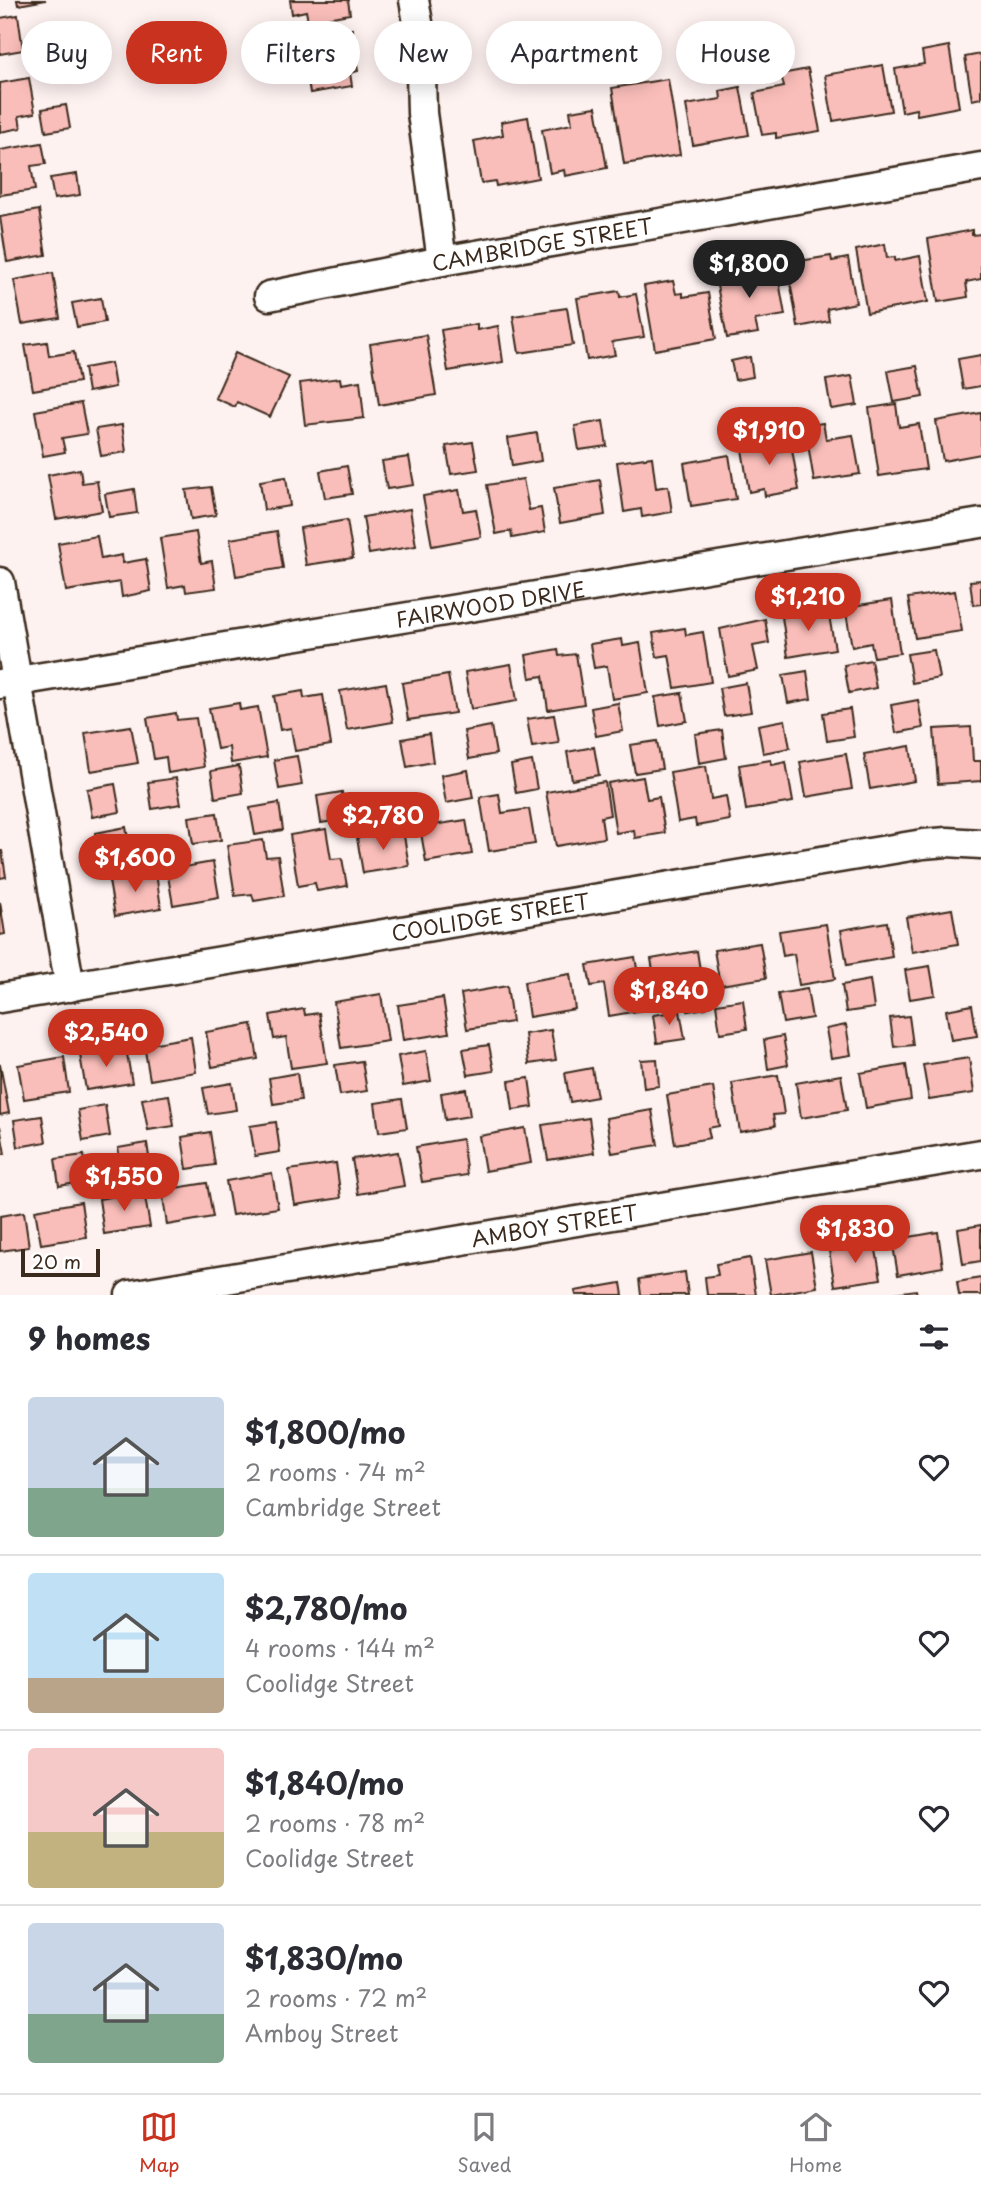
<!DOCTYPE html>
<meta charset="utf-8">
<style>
body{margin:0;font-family:"Playpen Sans",sans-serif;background:#f7f7f7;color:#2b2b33;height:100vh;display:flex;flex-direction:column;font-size:26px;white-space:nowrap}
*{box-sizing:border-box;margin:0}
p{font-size:23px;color:#7c7c81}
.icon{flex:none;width:38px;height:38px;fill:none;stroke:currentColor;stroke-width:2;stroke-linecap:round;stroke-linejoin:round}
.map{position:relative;height:1295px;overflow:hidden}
.drawer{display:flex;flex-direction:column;background:#fff;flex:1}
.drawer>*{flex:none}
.hud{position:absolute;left:21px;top:21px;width:940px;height:63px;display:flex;gap:14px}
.scale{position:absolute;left:21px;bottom:18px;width:79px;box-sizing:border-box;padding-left:7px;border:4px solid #3b2a1e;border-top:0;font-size:19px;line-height:24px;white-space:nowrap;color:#3b2a1e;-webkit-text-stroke:5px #fff;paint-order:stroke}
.price{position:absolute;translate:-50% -60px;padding:0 16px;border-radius:24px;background:#c8321e;color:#fff;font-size:23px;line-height:46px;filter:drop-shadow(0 2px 4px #0008)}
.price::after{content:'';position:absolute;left:50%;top:42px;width:21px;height:16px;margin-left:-10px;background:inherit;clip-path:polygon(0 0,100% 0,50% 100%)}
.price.selected{background:#222;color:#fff}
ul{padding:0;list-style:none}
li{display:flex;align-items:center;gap:21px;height:175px;padding:0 28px}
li+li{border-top:2px solid #e1e1e2}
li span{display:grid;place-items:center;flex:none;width:196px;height:140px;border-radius:7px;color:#555}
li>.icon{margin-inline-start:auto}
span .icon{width:84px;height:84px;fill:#fffc;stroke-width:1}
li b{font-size:30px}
h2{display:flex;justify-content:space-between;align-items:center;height:84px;padding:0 28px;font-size:30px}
.tag{padding:0 24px;border-radius:32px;background:#fff;box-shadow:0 4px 18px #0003;font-size:24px;line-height:63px}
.tag.selected{background:#c8321e;color:#fff}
.tabs{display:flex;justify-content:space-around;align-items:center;height:98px;border-top:2px solid #e1e1e2;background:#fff;font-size:19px;color:#7c7c81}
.tabs a{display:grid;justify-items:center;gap:4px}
.tabs .selected{color:#c8321e}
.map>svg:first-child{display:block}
</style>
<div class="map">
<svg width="981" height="1295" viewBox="0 0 981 1295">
<rect width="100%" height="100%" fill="#fef2f1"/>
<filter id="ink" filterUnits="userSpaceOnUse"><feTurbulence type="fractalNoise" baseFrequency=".0143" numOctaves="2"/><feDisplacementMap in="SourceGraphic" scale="14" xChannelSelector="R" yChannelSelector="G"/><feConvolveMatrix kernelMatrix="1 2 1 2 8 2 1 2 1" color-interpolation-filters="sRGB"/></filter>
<g filter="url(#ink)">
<g fill="#fabeba" stroke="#3b2a1e" stroke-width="2">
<path d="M17,0H46L18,5Z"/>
<path d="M290,0H350H348L350,14L308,21L306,11L292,14Z"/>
<path d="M18,15L23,50L0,54V18Z"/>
<path d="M352,29L358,71L350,73L352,86L310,93L307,75L292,78L285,41Z"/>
<path d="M949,46L959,107L917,115L916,109L902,112L895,69L924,64L922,51Z"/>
<path d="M981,54V98L972,100L965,57Z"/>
<path d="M883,65L891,111L833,121L825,75Z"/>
<path d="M808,69L820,131L776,138V133L762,135L754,93L784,87L781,74Z"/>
<path d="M29,78L35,113L19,116L21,128L0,132V83Z"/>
<path d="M668,79L680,155L624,164L612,88Z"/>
<path d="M740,87L749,135L693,145L686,105L721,99L720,91Z"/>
<path d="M66,105L70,128L46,132L42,109Z"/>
<path d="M596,107L607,168L565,176L564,170L550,173L542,130L572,124L570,111Z"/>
<path d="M528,117L538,178L496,186L495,181L481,183L474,141L503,135L501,122Z"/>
<path d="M42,143L46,164L31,166L35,190L0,195V150Z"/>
<path d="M77,174L80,195L54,199L50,178Z"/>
<path d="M39,210L46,255L7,262L0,217Z"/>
<path d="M972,230V235L981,234V279L966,282L968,297L938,302L928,239Z"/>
<path d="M885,244L887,258L895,257V261L920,256L928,302L867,313L856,250Z"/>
<path d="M831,256L832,261L848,258L856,303L827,309L829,321L798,327L787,263Z"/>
<path d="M759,267L760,273L777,270L785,315L755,320L758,333L727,338L715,275Z"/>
<path d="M53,273L60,318L22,324L14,280Z"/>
<path d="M673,281L676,294L683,293V297L708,293L716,339L655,350L644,286Z"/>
<path d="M619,291L620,297L636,294L644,337L612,342L615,355L587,360L577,298Z"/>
<path d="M101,298L105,322L77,327L72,303Z"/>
<path d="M567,308L573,345L519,353L513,316Z"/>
<path d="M477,324V330L498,326L503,362L448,371L441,330Z"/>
<path d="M426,335L436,395L379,405L370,344Z"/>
<path d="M47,342L49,356L74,352L79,382L33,390L25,345Z"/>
<path d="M235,353L289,377L270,417L237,402L235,407L215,398Z"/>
<path d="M981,355V386L963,389L958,359Z"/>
<path d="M750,357L753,377L735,380L731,361Z"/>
<path d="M111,363L115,387L88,392L84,368Z"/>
<path d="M917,366L923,397L894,402L888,371Z"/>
<path d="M852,376L857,405L831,409L826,380Z"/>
<path d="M340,378L341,384L360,381L364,418L305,425L300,383Z"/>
<path d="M81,403L87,434L62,438L65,452L43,456L35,411Z"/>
<path d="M896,404L899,427L919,424L926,469L879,476L869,408Z"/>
<path d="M981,413V454L943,461L936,421Z"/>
<path d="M603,421L607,446L579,450L575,426Z"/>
<path d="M823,423L826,439L853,435L860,474L814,481L805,426Z"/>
<path d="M122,425L126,452L101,456L96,429Z"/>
<path d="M537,433L541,461L512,466L508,438Z"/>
<path d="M776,437L779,451L792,449L799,490L765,496L764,489L749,492L741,443Z"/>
<path d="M473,442L478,470L451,474L446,446Z"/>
<path d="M729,455L736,499L691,506L684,463Z"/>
<path d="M409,457L414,485L387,489L382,461Z"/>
<path d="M652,457L656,488L668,486L672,512L642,517L641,509L624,512L617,462Z"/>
<path d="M347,466L352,494L325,498L320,471Z"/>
<path d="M80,469L82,483L97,481L102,511L56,519L48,475Z"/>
<path d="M286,477L290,506L264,510L260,481Z"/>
<path d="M523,479L529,510L541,508L545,532L512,538L511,531L496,534L487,485Z"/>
<path d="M600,480L605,515L560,523L554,488Z"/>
<path d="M211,487L216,515L191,519L186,490Z"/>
<path d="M134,489L137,513L109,517L105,494Z"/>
<path d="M459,490L463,511L476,509L481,537L432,546L423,496Z"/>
<path d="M410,509L416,546L369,554L363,517Z"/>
<path d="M347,520L353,558L306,565L300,528Z"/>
<path d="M277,531L283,568L236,576L230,539Z"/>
<path d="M196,532L201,563L212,561L216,588L186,592L185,585L168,588L160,538Z"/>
<path d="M97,536L101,559L122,555L123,563L146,559L151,591L122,597L120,582L66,591L58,543Z"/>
<path d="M981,580V604L973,605L970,581Z"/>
<path d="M955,591L962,631L915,638L908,598Z"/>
<path d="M892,600L900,653L874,657L871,643L852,647L845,607Z"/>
<path d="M828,610L835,649L788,657L782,617Z"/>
<path d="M765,619L769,643L753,646L758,670L728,676L720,629Z"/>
<path d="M685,628L686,635L703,632L711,682L675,688L669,655L657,657L653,633Z"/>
<path d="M622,639L623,646L640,643L648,693L612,699L607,666L594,668L590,644Z"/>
<path d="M558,649L559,656L576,654L584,704L548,710L543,676L530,678L526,655Z"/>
<path d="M934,650L939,678L912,683L907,654Z"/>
<path d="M871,660L876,688L849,693L844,665Z"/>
<path d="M511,664L517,701L471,709L465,672Z"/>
<path d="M807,671L811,699L788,703L783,675Z"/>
<path d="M448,675L455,713L408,720L402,683Z"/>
<path d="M386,683L393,722L347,730L340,691Z"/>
<path d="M746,683L751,712L724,716L719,688Z"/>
<path d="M303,691L304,698L323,695L331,745L295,751L291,728L280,730L274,696Z"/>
<path d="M682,693L687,721L660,726L655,697Z"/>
<path d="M918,700L923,728L896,733L891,705Z"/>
<path d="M239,703L240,710L258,707L267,757L231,763L229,747L217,749L209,708Z"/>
<path d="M618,703L623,731L596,736L591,708Z"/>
<path d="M850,709L854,737L827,741L823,713Z"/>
<path d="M176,713L177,720L196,718L204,767L168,773L166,757L154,759L147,718Z"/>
<path d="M554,715L559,743L532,747L527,719Z"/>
<path d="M785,720L790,748L763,753L758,725Z"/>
<path d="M131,726L138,763L91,771L85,733Z"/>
<path d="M491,726L496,754L469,759L464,731Z"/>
<path d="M971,727L973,761H981V781L938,784L934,729Z"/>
<path d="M722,730L726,758L699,763L695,734Z"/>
<path d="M429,734L433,762L407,767L402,739Z"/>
<path d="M657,741L662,769L635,773L630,745Z"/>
<path d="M910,746L915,781L870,789L864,754Z"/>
<path d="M594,747L599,775L572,780L567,752Z"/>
<path d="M846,754L852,789L806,797L800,762Z"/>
<path d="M297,756L302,785L279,789L274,760Z"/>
<path d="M771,760L772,765L786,762L793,802L746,810L739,765Z"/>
<path d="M532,761L537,789L516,793L511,765Z"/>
<path d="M239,766L243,793L215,798L211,771Z"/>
<path d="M706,766L711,799L726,796L730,820L696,826L695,819L678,822L670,772Z"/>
<path d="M468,770L473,798L446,803L441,775Z"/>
<path d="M643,777L647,799L659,797L665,833L635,838L634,830L616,833L608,783Z"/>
<path d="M176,778L181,804L152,809L148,782Z"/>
<path d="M605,782L610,815L601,817L604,838L556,846L546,792Z"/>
<path d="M115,784L120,812L92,817L87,789Z"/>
<path d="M342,792L346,819L321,823L317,796Z"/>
<path d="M499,794L502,813L529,809L535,844L489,851L480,797Z"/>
<path d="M279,803L283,830L255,835L250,808Z"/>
<path d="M217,813L221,840L193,844L189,817Z"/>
<path d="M466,820L472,854L426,862L420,827Z"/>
<path d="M126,827L131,856L100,861L95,833Z"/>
<path d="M326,829L331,859L342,858L347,886L317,891L315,883L298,886L290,835Z"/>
<path d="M403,830L409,866L363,873L357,838Z"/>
<path d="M263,840L266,857L278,856L284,896L254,901L252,894L235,896L227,845Z"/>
<path d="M0,851H2L6,877L0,878Z"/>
<path d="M213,862L219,897L173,905L167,870Z"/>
<path d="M156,873L161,908L115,916L109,881Z"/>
<path d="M0,902L5,934L0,935Z"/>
<path d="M952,909L958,944L912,952L906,917Z"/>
<path d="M887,922L892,957L847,965L841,930Z"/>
<path d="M826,924L835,979L799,985L794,954L783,956L779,931Z"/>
<path d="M760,943L766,978L720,985L714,950Z"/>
<path d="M697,951L706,1008L688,1011L685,994L658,998L651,959Z"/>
<path d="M635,957L644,1010L609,1016L604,984L591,986L587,965Z"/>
<path d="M930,966L935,995L910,999L905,970Z"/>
<path d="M570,974L575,1009L529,1017L524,982Z"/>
<path d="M870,980L874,1008L846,1012L842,985Z"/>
<path d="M507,986L512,1022L467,1029L461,994Z"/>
<path d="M807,989L812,1018L783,1023L778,994Z"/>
<path d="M381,994L388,1041L341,1048L334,1002Z"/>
<path d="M443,998L449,1033L403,1040L398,1005Z"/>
<path d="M743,1000L747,1029L720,1033L716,1004Z"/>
<path d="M972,1005L977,1036L951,1040L946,1010Z"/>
<path d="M304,1009L305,1015L319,1013L327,1063L291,1068L286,1037L274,1039L270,1015Z"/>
<path d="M680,1011L685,1039L657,1043L653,1015Z"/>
<path d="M909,1016L913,1045L894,1047L890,1018Z"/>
<path d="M252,1024L258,1059L212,1067L206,1032Z"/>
<path d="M846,1025L851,1055L831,1058L826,1029Z"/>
<path d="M551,1030L556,1060L529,1064L525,1034Z"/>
<path d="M783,1036L788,1065L768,1069L764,1040Z"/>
<path d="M191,1037L196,1072L150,1080L144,1045Z"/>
<path d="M489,1045L494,1071L468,1075L463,1049Z"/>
<path d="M126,1048L132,1083L86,1090L80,1055Z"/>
<path d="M426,1051L431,1081L403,1086L398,1056Z"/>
<path d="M64,1057L69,1092L24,1099L18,1065Z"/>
<path d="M969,1058L974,1093L929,1100L923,1065Z"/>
<path d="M657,1059L659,1086L644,1088L641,1060Z"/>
<path d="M362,1061L367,1091L340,1095L335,1065Z"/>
<path d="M0,1064L9,1113L0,1115Z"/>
<path d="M906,1065L911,1100L866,1108L860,1073Z"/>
<path d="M592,1068L597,1097L570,1102L565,1073Z"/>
<path d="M297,1073L301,1100L273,1104L269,1078Z"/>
<path d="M778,1075L784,1114L773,1115L775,1126L740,1132L732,1083Z"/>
<path d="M841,1075L847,1110L801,1118L796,1083Z"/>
<path d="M529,1078L533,1107L513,1110L509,1081Z"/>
<path d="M232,1083L236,1110L208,1114L203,1088Z"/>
<path d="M713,1087L719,1126L708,1128L710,1138L675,1144L667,1095Z"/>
<path d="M466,1089L470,1116L445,1120L441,1093Z"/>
<path d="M169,1095L174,1126L148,1130L142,1099Z"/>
<path d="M402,1099L407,1128L379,1132L375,1103Z"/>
<path d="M105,1105L110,1136L83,1141L78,1110Z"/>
<path d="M652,1110L658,1145L612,1153L606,1118Z"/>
<path d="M42,1116L46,1142L18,1147L14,1120Z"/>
<path d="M589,1118L594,1153L548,1160L542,1125Z"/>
<path d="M276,1122L280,1152L255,1156L250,1126Z"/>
<path d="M0,1126L5,1154H0Z"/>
<path d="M525,1128L531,1163L485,1171L479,1136Z"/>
<path d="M210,1132L215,1165L187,1169L182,1137Z"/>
<path d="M462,1139L467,1175L422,1182L416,1147Z"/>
<path d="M147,1143L151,1170L123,1175L118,1148Z"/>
<path d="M398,1152L404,1186L358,1194L352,1159Z"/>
<path d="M84,1155L88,1181L59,1186L55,1159Z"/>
<path d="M336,1163L341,1198L295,1205L289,1170Z"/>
<path d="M272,1173L278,1208L232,1215L226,1181Z"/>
<path d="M207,1183L213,1217L167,1225L162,1190Z"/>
<path d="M144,1191L150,1227L104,1234L99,1199Z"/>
<path d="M81,1202L86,1237L41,1244L35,1210Z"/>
<path d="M24,1212L29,1247L0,1251V1216Z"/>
<path d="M981,1225V1261L963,1264L958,1229Z"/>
<path d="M938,1232L943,1267L898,1275L892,1240Z"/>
<path d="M875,1244L881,1279L835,1286L829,1251Z"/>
<path d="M811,1252L817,1287L771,1295L765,1260Z"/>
<path d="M750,1258L756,1295H707L705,1277L718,1275L716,1264Z"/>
<path d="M685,1272L688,1295H641L639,1279Z"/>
<path d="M981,1278V1295H959L957,1282Z"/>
<path d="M621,1283L623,1295H576L575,1291Z"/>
<path d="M916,1290L917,1295H894V1293Z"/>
</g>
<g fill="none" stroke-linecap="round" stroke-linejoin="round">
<defs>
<g id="street">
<path d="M414,0L420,34L422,113L442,261"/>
<path id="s1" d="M269,296L442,261L981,167"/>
<path d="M0,582L70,987"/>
<path id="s2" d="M0,684L981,523"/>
<path id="s3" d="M0,998L923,844L947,842L981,844"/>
<path id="s4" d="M130,1295L981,1154"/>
</g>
</defs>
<use href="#street" stroke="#3b2a1e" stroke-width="33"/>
<use href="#street" stroke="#fff" stroke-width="28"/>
</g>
</g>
<g text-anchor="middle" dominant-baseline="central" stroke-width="6" stroke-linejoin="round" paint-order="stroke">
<g font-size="21" fill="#3b2a1e" stroke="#fff">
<text stroke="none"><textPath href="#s1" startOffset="278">CAMBRIDGE STREET</textPath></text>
<text stroke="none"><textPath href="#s2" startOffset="497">FAIRWOOD DRIVE</textPath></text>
<text stroke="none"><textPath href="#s3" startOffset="497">COOLIDGE STREET</textPath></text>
<text stroke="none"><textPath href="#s4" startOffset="430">AMBOY STREET</textPath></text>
</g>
</g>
</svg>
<div class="scale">20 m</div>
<b class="price selected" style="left:749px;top:300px">$1,800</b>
<b class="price" style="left:769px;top:467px">$1,910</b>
<b class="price" style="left:808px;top:633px">$1,210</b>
<b class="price" style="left:383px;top:852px">$2,780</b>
<b class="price" style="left:135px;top:894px">$1,600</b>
<b class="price" style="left:669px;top:1027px">$1,840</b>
<b class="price" style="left:106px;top:1069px">$2,540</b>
<b class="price" style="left:124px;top:1213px">$1,550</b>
<b class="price" style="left:855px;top:1265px">$1,830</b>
<div class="hud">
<a class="tag">Buy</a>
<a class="tag selected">Rent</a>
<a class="tag">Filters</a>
<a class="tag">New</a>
<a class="tag">Apartment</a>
<a class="tag">House</a>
</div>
</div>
<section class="drawer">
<h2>9 homes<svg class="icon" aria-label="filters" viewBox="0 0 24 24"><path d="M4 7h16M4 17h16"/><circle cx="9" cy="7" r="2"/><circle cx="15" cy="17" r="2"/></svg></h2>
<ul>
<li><span style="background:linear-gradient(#c9d6e8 65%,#7fa58c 0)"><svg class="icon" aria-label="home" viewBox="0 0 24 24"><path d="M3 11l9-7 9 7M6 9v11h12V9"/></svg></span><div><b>$1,800/mo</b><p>2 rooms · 74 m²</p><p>Cambridge Street</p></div><svg class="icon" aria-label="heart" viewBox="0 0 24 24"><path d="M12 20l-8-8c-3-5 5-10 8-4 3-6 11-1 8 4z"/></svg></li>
<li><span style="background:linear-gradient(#bfe0f5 75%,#b9a48a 0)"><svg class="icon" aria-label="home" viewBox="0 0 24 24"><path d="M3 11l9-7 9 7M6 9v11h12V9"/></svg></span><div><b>$2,780/mo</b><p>4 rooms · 144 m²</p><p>Coolidge Street</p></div><svg class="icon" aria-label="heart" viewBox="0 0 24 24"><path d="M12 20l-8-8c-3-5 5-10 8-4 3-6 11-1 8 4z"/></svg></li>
<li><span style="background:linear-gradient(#f6c9c9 60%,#c2b280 0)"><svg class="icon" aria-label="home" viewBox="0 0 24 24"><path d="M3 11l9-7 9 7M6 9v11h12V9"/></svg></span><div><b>$1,840/mo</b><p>2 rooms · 78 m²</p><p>Coolidge Street</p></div><svg class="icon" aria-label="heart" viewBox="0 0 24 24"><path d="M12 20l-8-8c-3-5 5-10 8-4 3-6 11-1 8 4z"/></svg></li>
<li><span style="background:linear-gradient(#c9d6e8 65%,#7fa58c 0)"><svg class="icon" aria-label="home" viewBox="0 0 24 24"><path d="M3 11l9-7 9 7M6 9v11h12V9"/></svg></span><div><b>$1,830/mo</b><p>2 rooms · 72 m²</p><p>Amboy Street</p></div><svg class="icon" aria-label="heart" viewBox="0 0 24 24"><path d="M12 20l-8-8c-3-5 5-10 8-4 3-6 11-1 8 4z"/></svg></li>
</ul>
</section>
<nav class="tabs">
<a class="selected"><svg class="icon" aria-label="map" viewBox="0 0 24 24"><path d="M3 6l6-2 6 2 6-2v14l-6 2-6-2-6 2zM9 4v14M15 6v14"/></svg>Map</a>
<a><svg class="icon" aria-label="saved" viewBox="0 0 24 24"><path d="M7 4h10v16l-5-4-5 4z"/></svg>Saved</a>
<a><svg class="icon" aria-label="home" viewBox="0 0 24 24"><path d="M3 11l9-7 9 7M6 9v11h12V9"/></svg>Home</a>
</nav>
